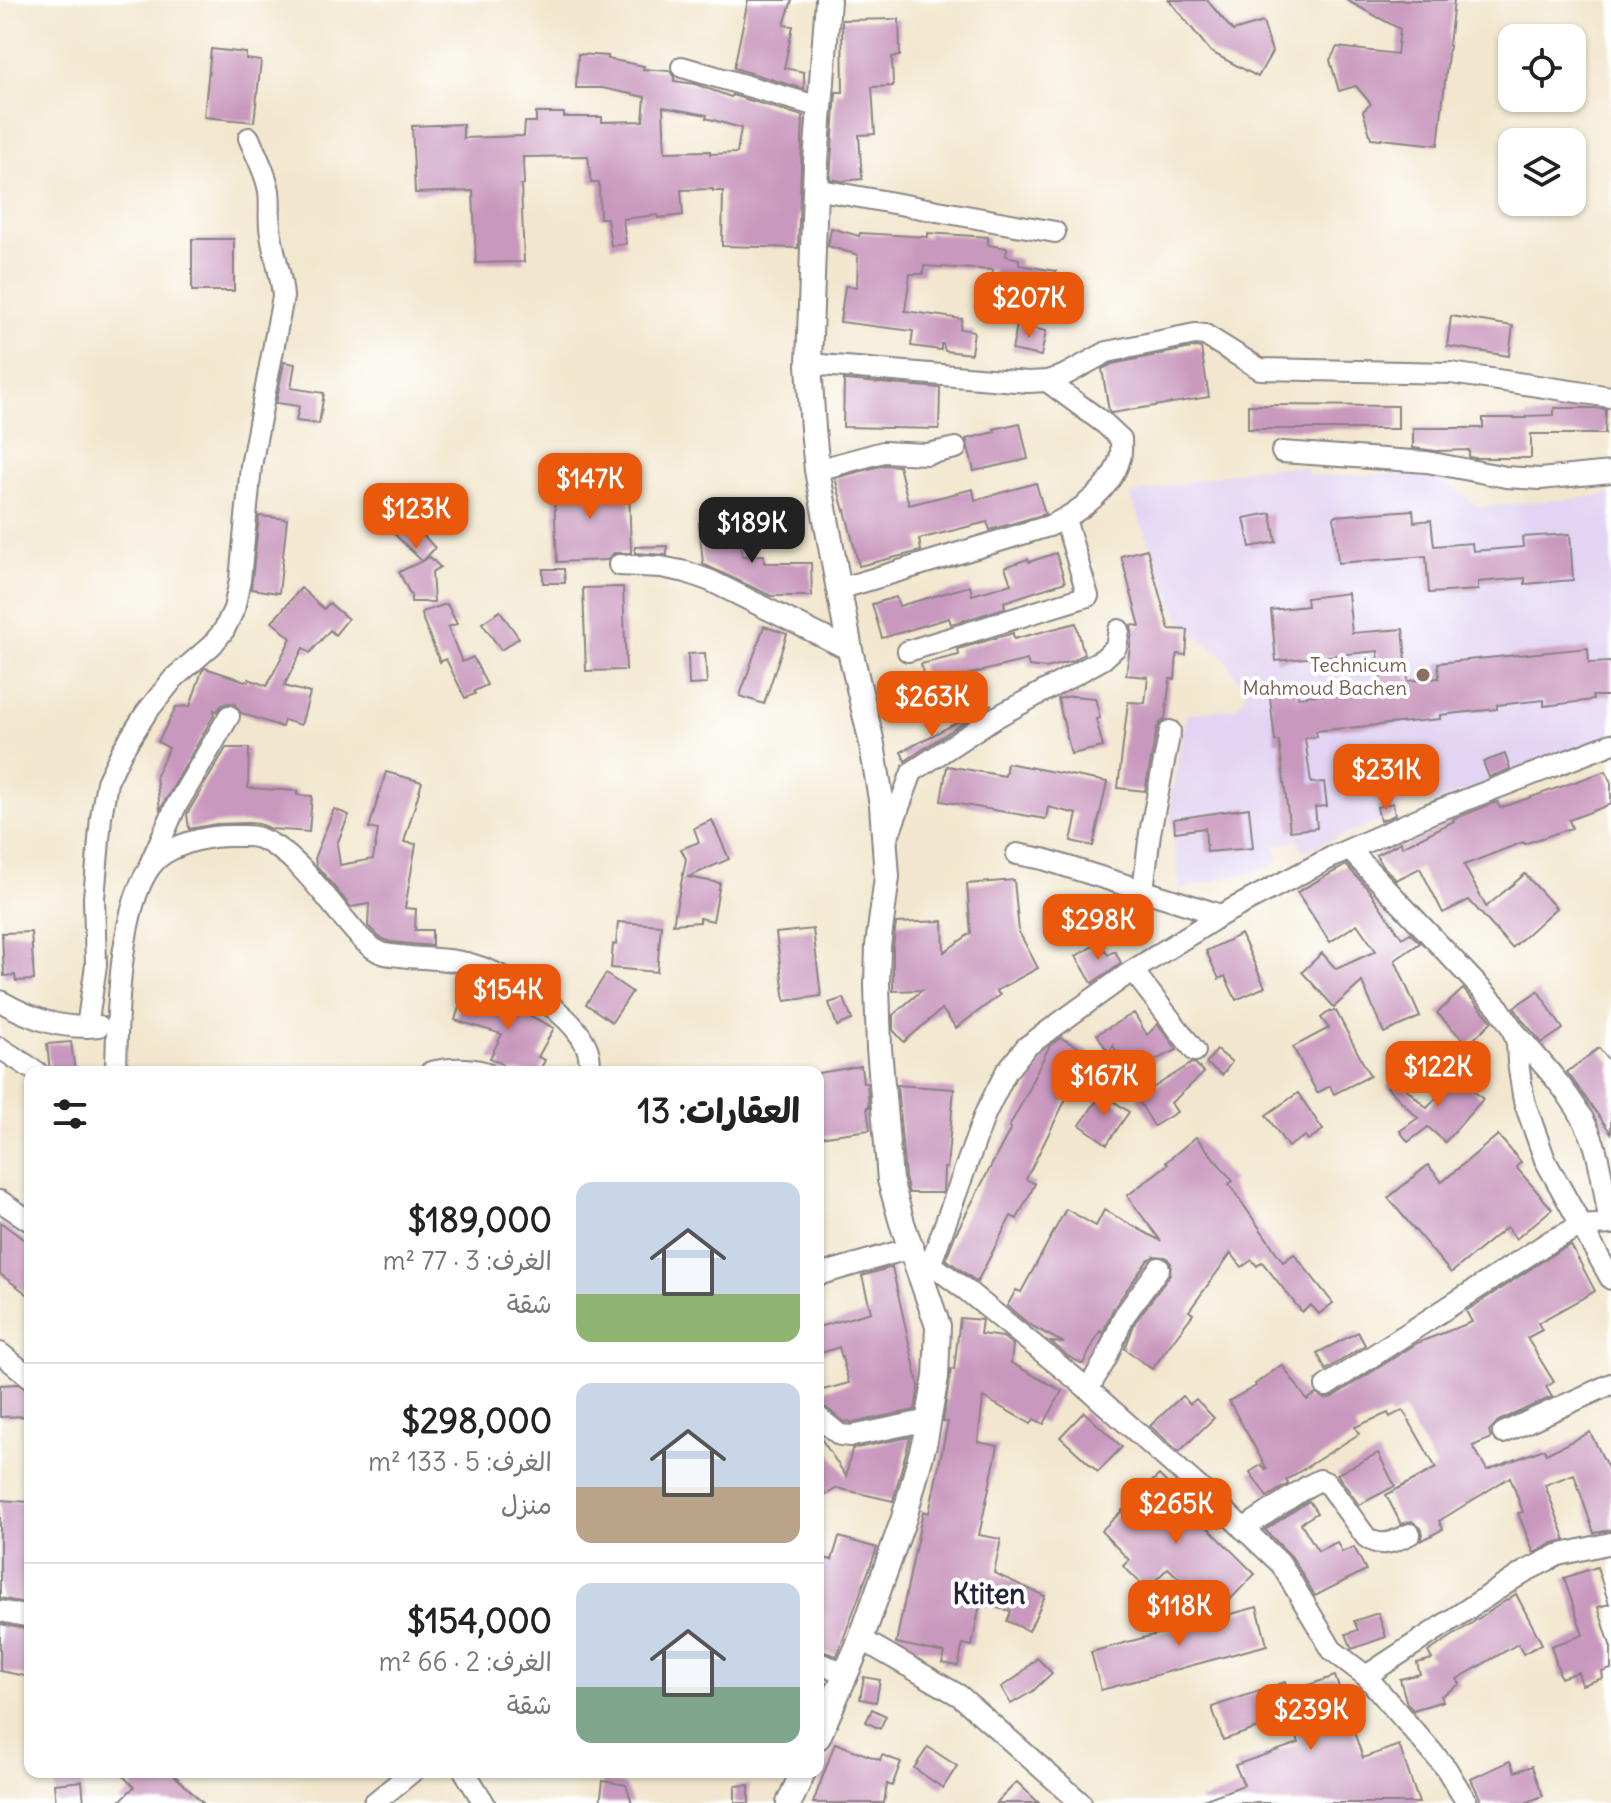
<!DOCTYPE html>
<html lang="ar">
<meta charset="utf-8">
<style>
body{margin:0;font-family:Delius,"Playpen Sans Arabic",sans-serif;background:#f6f6f6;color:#222;direction:rtl;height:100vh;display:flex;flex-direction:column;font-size:30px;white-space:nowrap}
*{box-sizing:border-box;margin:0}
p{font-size:26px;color:#767676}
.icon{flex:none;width:44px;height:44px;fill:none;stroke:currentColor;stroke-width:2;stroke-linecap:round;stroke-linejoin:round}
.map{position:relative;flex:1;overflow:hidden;direction:ltr}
.side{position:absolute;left:24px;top:1066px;width:800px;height:712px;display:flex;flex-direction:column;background:#fff;border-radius:16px;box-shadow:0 2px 6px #0004;direction:rtl}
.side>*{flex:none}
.controls{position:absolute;left:1498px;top:24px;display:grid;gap:16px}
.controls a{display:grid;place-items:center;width:88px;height:88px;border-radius:16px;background:#fff;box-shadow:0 2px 6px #0004;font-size:40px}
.price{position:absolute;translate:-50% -68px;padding:0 18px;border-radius:16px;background:#ea580c;color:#fff;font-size:26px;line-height:52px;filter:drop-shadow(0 2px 4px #0008)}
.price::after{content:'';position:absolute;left:50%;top:48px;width:24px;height:18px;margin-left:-12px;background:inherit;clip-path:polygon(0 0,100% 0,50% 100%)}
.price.on{background:#222;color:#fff}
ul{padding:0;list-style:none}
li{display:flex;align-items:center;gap:24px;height:200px;padding:0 24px}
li+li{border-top:2px solid #e0e0e0}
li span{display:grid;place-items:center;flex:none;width:224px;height:160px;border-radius:16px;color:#555}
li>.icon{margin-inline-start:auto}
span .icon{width:96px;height:96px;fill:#fffc;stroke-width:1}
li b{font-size:34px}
h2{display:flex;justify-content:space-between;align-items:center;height:96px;padding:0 24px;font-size:34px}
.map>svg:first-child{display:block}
</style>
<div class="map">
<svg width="1611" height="1803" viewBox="0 0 1611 1803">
<rect width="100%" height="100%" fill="#fff"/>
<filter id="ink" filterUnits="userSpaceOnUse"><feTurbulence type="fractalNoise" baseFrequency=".0125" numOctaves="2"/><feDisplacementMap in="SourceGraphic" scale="16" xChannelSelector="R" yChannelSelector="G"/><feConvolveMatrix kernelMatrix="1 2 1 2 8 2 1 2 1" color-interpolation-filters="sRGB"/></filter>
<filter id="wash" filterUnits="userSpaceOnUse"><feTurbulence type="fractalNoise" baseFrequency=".006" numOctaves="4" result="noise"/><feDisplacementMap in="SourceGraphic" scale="32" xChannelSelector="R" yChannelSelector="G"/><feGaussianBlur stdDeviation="1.8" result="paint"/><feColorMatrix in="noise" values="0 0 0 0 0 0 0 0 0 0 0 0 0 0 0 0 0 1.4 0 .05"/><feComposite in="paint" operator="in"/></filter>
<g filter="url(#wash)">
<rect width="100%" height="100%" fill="#f2e7ce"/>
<path fill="#e2d4f3" d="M1306,467L1309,476L1433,473L1479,507L1611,495V734L1433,804L1425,799L1398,805V814L1303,851L1298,841L1276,845L1279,859L1271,867L1180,890L1171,828V797L1187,714L1237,707L1246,693L1224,657L1202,640L1179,618L1130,495L1253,468Z"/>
<g id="blocks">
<g fill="#c998be" fill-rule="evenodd">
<path d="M748,0H792L784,25L793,26L784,68L804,72V89L734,68Z"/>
<path d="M1169,0H1207L1233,31L1263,22L1272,52L1258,77L1211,52Z"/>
<path d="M1346,0H1454L1438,145L1371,138L1363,111L1371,104L1356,86L1339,91L1330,60L1337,47L1397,54L1400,29Z"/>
<path d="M899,19L900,56L892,57L893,86L872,87L875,134L859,135L862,179L842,181L830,179L836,92H843L842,20Z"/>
<path d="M211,49L246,53V59L261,61L254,122L204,117Z"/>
<path d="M578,54L608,56V59L644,66L643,69L670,71L674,77V81L695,84L731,97L732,95L803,116L798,248L722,246L723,191H713V189L681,190L683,215L658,218V215L623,219L626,244L611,246L607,218H600L599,183H591L588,156L523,157L524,185H521L524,262L476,263L473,191L415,193L412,126L463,124V138L524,136L525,122H536V113H564V117H602V122L643,121L645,97L602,88H576ZM663,107L707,115L706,118L741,128L737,153L710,154V151L665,152Z"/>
<path d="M831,228L859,236L860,233L928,237V233L988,237V245L1007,248L1006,256L1019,259V265L1056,271L1052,297L990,288L993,270L924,266L923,274H910L905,311L962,319L960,329L974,331L971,354L945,351L943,344H941V350L911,346L913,331L840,322L845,286L857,287L858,255L828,246Z"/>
<rect x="192" y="239" width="42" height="52"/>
<path d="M1451,316L1513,326L1509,356L1447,346Z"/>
<path d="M1017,325L1046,331L1041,356L1012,350Z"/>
<path d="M1196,347L1201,348L1209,397L1112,413L1109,411L1102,369L1112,364Z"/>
<path d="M284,362L295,364L291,388L324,393L319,424L296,421L299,406L276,403Z"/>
<path d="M844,380L940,388L939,429L843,427Z"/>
<path d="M1248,405L1398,406V429H1248Z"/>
<path d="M1554,408H1593L1606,409L1605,434H1531V458H1475L1469,457V450L1436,451L1413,448V428H1483V418H1526V416L1554,415Z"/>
<path d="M1020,423L1028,459L974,471L966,439L995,432L994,429Z"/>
<path d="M884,465L899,466L909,505L973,489L975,500L1036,483L1045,514L990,530L987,522L919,539L921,551L859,566L845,510L844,511L835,478Z"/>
<path d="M577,472V490L629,488L631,553H614L607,560L557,562L553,473Z"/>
<path d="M412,500L436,523L424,536L435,548L423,561L430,557L440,567L432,572L434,602H411V596L399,572L422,561L386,526Z"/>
<path d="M1413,510L1414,522L1431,520L1434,546L1472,543L1473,551L1523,547L1522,537L1570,534L1573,580L1525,584V578L1478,582V590L1429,593L1426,556L1338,563L1334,516Z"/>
<path d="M1271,513L1276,542L1250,547L1244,518Z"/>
<path d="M259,516L287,519L279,593L251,589Z"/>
<path d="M726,521L728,537L740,536L742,556L764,555V563H811L812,596H771L703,564L699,523Z"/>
<path d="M667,546V555L635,553V547Z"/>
<path d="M1147,549L1169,629L1188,630L1186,655L1177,654L1175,679H1170L1165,719L1160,723L1157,728L1145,791L1118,788L1128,702L1145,703L1148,677L1126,675L1132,632L1131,625L1140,626L1121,556Z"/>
<path d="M1056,553L1065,582L1004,602L1005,608L951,624L949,618L882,638L872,604L896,597L899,606L970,586L972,595L1011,584L1005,567L1028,559L1029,562Z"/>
<path d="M543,569H564L565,583H543Z"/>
<path d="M623,587L626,670L586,671L583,588Z"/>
<path d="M301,588L324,609L329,603L348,619L335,635L330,630L310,653L303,648L284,686L310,693L301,725L284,720L282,727L241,713L235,704L228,703L222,705L217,711L214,710V715L160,810L156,775L169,748L158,742L176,707L190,706L202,671L205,668L248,682L249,679L267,686L291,638L272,622Z"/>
<path d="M1348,593L1352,633L1403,629L1408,681L1439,678L1438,663L1588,648L1589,663L1611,662V696H1592L1593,700L1544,706V700L1497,705V709L1440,715V719L1316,731L1317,737L1305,738L1311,783L1324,782L1327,806L1315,807L1317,828L1290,831L1279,741H1275L1269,689L1297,686L1298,697L1348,692L1347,688L1381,684L1378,651L1276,661L1271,610L1307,606L1306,598Z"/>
<path d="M447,604L457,624L448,627L462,662L473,657L487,685L474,691L475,694L465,698L446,659L440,662L423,620L422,612Z"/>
<path d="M500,611L519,638L501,650L482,623Z"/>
<path d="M1076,623L1084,654L1072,661L1046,668L1029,666L1027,660L958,677L962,693L929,700L921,664L959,655L958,649L1013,633L1014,639Z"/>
<path d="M764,626L787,634L764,704L740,696Z"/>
<path d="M705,653L707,684L689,685L688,654Z"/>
<path d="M1071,696L1095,698L1100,718L1096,719L1103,747L1071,754L1058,699Z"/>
<path d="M992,704L984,709L905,761L901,752Z"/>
<path d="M226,748H249L248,788L297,791V795L312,796L309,832L271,829L259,824L248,823L216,824L189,829L187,814Z"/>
<path d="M1505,754L1510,769L1489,777L1483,762Z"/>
<path d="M1007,763L1107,782L1093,846L1071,841L1077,814L1048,807L1046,819L941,801L947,766L1005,776Z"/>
<path d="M1606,771L1611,783V804L1569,820L1572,828L1524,844L1523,842L1464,865L1486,907L1525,874L1556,908L1512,948L1469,900L1443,913L1420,868L1396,880L1381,864L1376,855L1401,842L1402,847L1454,821L1453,819L1497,802L1500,808Z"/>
<path d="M386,772L422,782L404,842L416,844L405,908L416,909L415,930H432V946L390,942L379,937L368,926L369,904L351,907L316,865L315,856L334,809L349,815L337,844L340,865L373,859L378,830L369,828Z"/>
<path d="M1393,803L1395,815L1380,821L1377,807Z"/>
<path d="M1249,808L1253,848L1207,852L1205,828L1175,832L1174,819Z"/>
<path d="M712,820L729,859L688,877L720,883L713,921L700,918V922L673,924L686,859L681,849L699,842L694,828Z"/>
<path d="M1346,865L1368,889L1402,938L1410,933L1420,943L1395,960L1420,1017L1384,1033L1362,982L1334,1007L1302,972L1322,953L1336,969L1376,951L1357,924L1330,942L1297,892Z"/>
<path d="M1014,880L1019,932L1038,968L996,991L1000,995L956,1028L942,1009L904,1042L893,1030V1015L922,990L893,991V947L896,923L943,921L944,952L971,933L967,884Z"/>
<path d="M618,922L661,925L657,972L611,968L613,944L616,945Z"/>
<path d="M813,929L821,996L785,1001L776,933Z"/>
<path d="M31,932L34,980L16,981L15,975L4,976L2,933Z"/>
<path d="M1241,934L1265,987L1236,1000L1225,976L1219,979L1206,951Z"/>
<path d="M1100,942L1108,955L1115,951L1121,963L1092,983L1076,956Z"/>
<path d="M606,974L632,992L612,1022L586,1004Z"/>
<path d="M1463,989L1492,1021L1468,1045L1437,1013Z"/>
<path d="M464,991L511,1006L554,1028L538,1057L545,1060L539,1072H498L502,1064L490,1058L502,1034L455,1020Z"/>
<path d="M1538,991L1563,1029L1542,1043L1524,1022L1514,1007Z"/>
<path d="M844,998L852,1020L837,1026L829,1003Z"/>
<path d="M1330,1011H1336L1370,1076L1334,1094L1330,1086L1317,1093L1293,1047L1329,1028L1321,1018Z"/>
<path d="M1134,1013L1147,1035L1158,1024L1177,1050L1126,1073L1113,1045L1109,1054L1097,1034Z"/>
<path d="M1061,1038L1105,1061L1090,1089L1075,1081L1026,1179L1035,1184L1017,1219L1011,1216L977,1282L946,1259L955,1235L1011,1128L1009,1127L1031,1086L1030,1085L1050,1045Z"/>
<path d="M71,1042L75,1072H50L47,1044Z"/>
<path d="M1599,1048L1611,1063V1133L1567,1072Z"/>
<path d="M1217,1050L1232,1062L1222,1075L1206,1063Z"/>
<path d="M1192,1063L1196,1064L1204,1073L1171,1103L1177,1112L1154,1126L1137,1098Z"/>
<path d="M861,1066L863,1083H867L869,1107H867L870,1130L818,1137V1073Z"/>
<path d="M1456,1076L1483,1099L1445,1142L1428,1127L1408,1142L1400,1131L1418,1118L1387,1087L1395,1078L1427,1108Z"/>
<path d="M897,1085L954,1089L947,1168H944L943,1193H909L905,1178Z"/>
<path d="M1102,1093L1129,1112L1107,1144L1080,1125Z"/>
<path d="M1298,1093L1323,1130L1308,1140L1305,1136L1288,1147L1266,1115Z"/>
<path d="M1498,1135L1521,1162L1516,1167L1552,1209L1516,1239L1507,1227L1451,1273L1388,1198L1428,1165L1442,1182Z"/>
<path d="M1196,1137L1233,1181L1229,1184L1283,1262L1294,1254L1333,1303L1319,1314L1311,1305L1302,1312L1262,1262L1257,1266L1252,1260L1242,1267L1231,1253L1189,1311L1193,1314L1152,1369L1125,1349L1135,1322L1170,1275L1171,1263L1166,1257L1154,1256L1148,1260L1113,1309L1103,1333L1100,1331L1083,1364L1069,1357L1051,1342L1064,1343L1030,1325L1007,1306L1016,1290L1021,1292L1066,1209L1096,1226L1104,1210L1161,1241L1127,1196L1168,1164L1166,1162Z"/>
<path d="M0,1222L30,1244V1296L0,1274Z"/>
<path d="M1571,1245L1595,1291L1538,1323L1542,1330L1527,1338L1554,1382L1546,1387L1552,1397L1498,1421L1489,1431L1491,1438L1473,1446L1487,1470L1544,1449L1546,1454L1590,1432L1611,1474V1530L1594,1533L1574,1474L1545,1485L1566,1540L1553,1543L1534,1553L1518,1513L1523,1512L1510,1477L1439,1521L1443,1529L1421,1541L1423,1534L1421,1528L1412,1521L1401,1524L1386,1495L1436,1468L1403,1410L1390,1417L1388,1413L1355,1427L1359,1434L1286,1480L1288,1484L1267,1497L1250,1472L1261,1465L1266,1470L1267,1469L1229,1401L1256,1386L1255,1384L1282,1365L1307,1400L1316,1394L1326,1399L1332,1397L1417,1343L1472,1322L1466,1311L1558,1251Z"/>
<path d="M892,1267L919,1387L915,1410L851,1423L849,1421L845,1422L822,1405L819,1391L849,1383L839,1347L818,1354V1327L871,1312L862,1276Z"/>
<path d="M960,1318L982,1320L980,1334L1003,1337L1013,1345L1011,1363L1062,1391L1044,1424L1034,1419L1031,1424L983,1397L978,1442L998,1446L979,1535L1001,1539L994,1573L1045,1596L1029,1631L1007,1621L1011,1611L980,1604L972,1646L963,1644L958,1666L942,1663L945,1653L896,1643L923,1511L929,1513L948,1422H943L951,1369L954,1370Z"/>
<path d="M1358,1332L1365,1345L1326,1370L1317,1353Z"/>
<path d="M18,1384L30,1390V1416L0,1417V1385Z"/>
<path d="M1182,1396L1190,1404L1196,1399L1214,1418L1179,1452L1150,1426Z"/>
<path d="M1084,1412L1122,1447L1098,1472L1060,1437Z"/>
<path d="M818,1434L846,1476L852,1449L910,1437L893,1501L837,1488L818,1500Z"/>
<path d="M1378,1453L1395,1486L1359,1505L1337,1474Z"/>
<path d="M1159,1475L1183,1499L1181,1501L1255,1574L1216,1614L1168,1568L1147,1589L1123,1566L1129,1560L1101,1531Z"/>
<path d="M0,1500L30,1502V1604L0,1598Z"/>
<path d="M1309,1501L1317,1513L1301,1523L1318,1551L1337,1542L1342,1552L1354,1547L1366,1570L1315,1596L1292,1557L1265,1530Z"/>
<path d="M839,1537L877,1548L837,1656L818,1650V1575L823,1558L832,1560Z"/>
<path d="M1597,1567L1609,1604L1598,1607L1611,1648V1669L1602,1672L1603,1678L1582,1685L1578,1672L1561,1678L1551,1646L1583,1635L1564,1578Z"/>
<path d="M1516,1594L1542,1644L1523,1654L1518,1644L1457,1679L1460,1684L1441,1696L1443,1701L1413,1710L1407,1704L1400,1679L1420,1674L1417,1663L1432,1659L1428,1652Z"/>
<path d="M1257,1607L1267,1645L1101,1690L1091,1652Z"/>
<path d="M1378,1613L1386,1637L1352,1649L1346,1634L1358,1630L1354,1621Z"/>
<path d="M0,1624L30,1630V1677L0,1671Z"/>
<path d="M1037,1658L1052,1673L1033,1691L1011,1704L1001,1687L1017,1677Z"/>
<path d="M1335,1676L1363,1758L1399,1745L1419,1803H1201L1200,1801L1244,1785L1235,1765L1299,1743L1290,1717L1223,1740L1212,1707L1285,1682L1288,1692Z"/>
<path d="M864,1677L880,1680L876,1702L860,1699Z"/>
<path d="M872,1709L886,1716L880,1729L866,1722Z"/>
<path d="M835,1743L880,1760L882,1755L901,1762L892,1786L887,1784L884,1803H813Z"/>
<path d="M928,1747L957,1766L943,1788L914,1768Z"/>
<path d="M1510,1761L1515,1772L1532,1766L1543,1796L1525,1803H1482L1471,1779Z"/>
<path d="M119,1772H171L203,1803H118L134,1787Z"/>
<path d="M82,1781L84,1803H56L54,1784Z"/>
<path d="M603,1781L626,1785L632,1803H600Z"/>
<path d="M1017,1782L1039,1803H996Z"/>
<path d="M749,1785V1803H735V1786Z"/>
</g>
</g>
</g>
<g filter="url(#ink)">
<use href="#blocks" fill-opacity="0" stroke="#8a8484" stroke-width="2"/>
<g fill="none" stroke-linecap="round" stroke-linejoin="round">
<defs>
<g id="minor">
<path d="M682,67L820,107"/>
<path d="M815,189L1055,232"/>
<path d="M809,364L1028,382L1047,381L1063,376L1107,352L1195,334L1205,335L1260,369L1451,373L1611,397"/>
<path d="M1282,452L1427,462L1506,477L1540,479L1611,472"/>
<path d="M817,470L883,452L927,454L956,448"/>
<path d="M619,565L661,567L686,572L711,581L850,650"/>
<path d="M839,589L1049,526C1077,514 1112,489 1120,458C1122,452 1121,445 1121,439L1105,424L1047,381"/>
<path d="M908,651L1088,596L1065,519"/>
<path d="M886,842L912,772L991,720L1103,659L1116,647L1119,630"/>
<path d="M1350,850L1499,1008L1512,1028L1517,1043L1518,1063L1524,1101L1545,1160L1611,1279"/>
<path d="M1017,854L1043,859L1221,915"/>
<path d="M150,864L175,808L229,716"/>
<path d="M1143,890L1150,833L1170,731"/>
<path d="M1133,971L1195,1051"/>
<path d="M0,1001C32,1019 62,1030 99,1026"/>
<path d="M87,1027L96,965L94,898L101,817L107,782L122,751L146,713L174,678L212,645L224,630L234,609L240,580L251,466L283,297C282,276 274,256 271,235C268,220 271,206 269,191C266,173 256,155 249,138"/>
<path d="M1514,1031C1544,1066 1579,1100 1594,1144C1602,1169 1605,1198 1610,1224"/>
<path d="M0,1048L37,1072"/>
<path d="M116,1072C117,1022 118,880 165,853C186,841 212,835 235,836C243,836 252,835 259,838C294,851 322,893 346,921C356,933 367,947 382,953C387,955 394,955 400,956C422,959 445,958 466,963C503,971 604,1025 588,1072"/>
<path d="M431,1072C449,1068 465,1067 484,1072"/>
<path d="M0,1201L30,1221"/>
<path d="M931,1264L966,1290L1088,1389L1210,1497L1281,1564L1332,1650L1366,1676L1446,1768L1467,1803"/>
<path d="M818,1275L911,1248"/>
<path d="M924,1282L985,1114L1006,1072L1026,1047L1126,975L1221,915L1332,857L1429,814L1611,744"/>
<path d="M0,1353L30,1377"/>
<path d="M1326,1386L1552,1240L1581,1226L1611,1224"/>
<path d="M1088,1389L1106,1359L1124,1316L1159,1268"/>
<path d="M818,1417L840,1435L852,1436L929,1420"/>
<path d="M1503,1433L1611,1384"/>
<path d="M1243,1529L1308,1486L1320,1480L1327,1483L1366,1537C1381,1549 1395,1541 1410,1534"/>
<path d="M0,1611L30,1617"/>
<path d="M861,1639L960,1696L1081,1803"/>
<path d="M818,1663L846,1673"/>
<path d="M1366,1676L1524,1572L1558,1555L1611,1543"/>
<path d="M465,1772L484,1803"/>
<path d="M374,1803L412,1772"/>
</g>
<g id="tertiary">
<path d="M818,1737L861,1639L904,1518L925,1440L936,1377L938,1326L902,1223L890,1180L879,1048L877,985L878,946L887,877L882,805L871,739L850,650L817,470L813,429L809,364L816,162L828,0"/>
<path d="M789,1803L803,1772"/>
</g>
</defs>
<use href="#minor" stroke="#8a8484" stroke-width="24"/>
<use href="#tertiary" stroke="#8a8484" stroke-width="28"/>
<use href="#minor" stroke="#fff" stroke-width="20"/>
<use href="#tertiary" stroke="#fff" stroke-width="24"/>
</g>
</g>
<circle fill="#8d6e63" stroke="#fff" stroke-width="3" cx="1423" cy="675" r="8"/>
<g text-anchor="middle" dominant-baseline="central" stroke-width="8" stroke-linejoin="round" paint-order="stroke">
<g font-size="20" fill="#785e54" stroke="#fff" text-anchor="end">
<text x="1407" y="664">Technicum<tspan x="1407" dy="23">Mahmoud Bachen</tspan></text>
</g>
<g font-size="28" font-weight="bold" fill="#22223b" stroke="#fff">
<text x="989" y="1594">Ktiten</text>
</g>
</g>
</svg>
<div class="controls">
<a><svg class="icon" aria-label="locate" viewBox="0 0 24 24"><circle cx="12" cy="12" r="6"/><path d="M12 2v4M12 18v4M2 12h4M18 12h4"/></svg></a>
<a><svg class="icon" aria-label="layers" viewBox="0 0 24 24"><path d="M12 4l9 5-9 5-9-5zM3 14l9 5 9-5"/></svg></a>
</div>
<b class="price" style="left:1029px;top:340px">$207K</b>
<b class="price" style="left:590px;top:521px">$147K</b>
<b class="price" style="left:416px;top:551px">$123K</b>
<b class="price on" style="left:752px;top:565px">$189K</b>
<b class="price" style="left:932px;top:739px">$263K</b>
<b class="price" style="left:1386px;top:812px">$231K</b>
<b class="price" style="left:1098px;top:962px">$298K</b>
<b class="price" style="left:508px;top:1032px">$154K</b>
<b class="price" style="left:1438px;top:1109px">$122K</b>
<b class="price" style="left:1104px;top:1118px">$167K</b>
<b class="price" style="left:1176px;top:1546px">$265K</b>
<b class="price" style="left:1179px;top:1648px">$118K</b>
<b class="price" style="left:1311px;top:1752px">$239K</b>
<section class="side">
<h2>العقارات: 13<svg class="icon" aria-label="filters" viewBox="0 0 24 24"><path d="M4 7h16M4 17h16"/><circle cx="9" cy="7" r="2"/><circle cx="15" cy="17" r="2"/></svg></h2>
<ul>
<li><span style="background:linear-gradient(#c9d6e8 70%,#8fb573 0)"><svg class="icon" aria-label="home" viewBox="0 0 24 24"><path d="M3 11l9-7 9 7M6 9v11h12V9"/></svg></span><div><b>$189,000</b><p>الغرف: 3 · 77 m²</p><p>شقة</p></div></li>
<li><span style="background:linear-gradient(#c9d6e8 65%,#b9a48a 0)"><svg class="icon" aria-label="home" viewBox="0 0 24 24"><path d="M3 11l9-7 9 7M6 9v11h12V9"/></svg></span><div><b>$298,000</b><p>الغرف: 5 · 133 m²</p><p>منزل</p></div></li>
<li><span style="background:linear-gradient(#c9d6e8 65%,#7fa58c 0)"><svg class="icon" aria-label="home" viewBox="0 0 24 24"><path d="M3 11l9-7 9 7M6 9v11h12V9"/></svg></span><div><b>$154,000</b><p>الغرف: 2 · 66 m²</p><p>شقة</p></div></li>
</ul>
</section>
</div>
